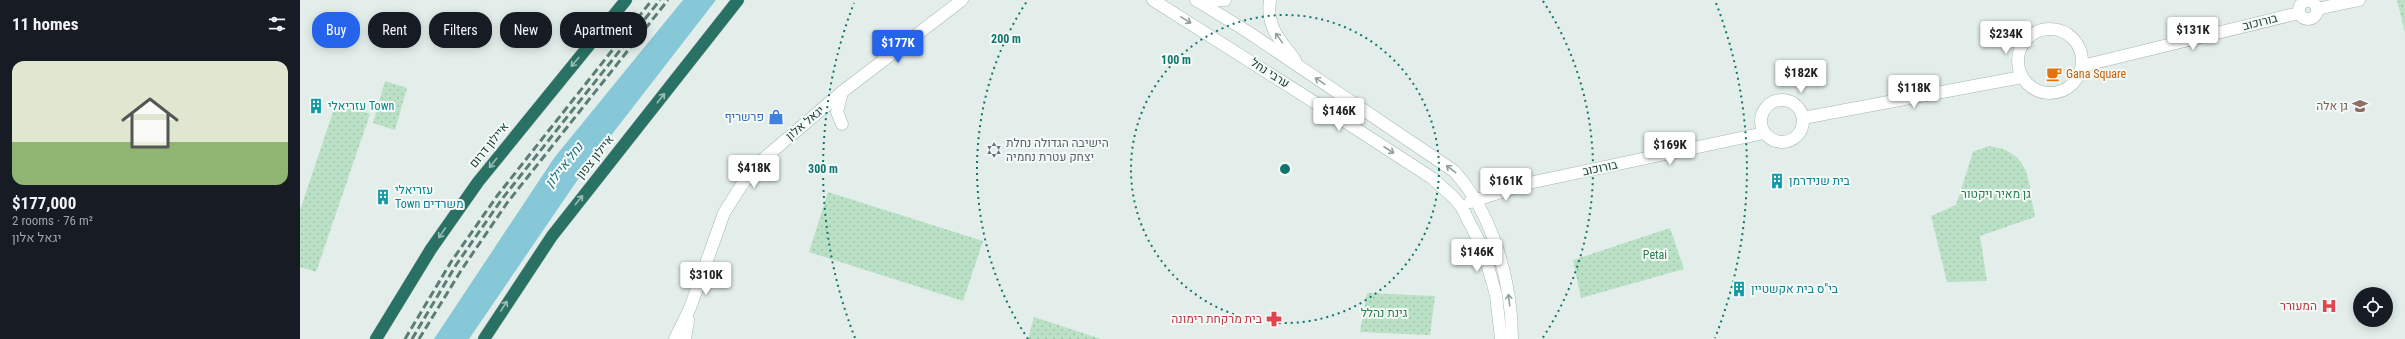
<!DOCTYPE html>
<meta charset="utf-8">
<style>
body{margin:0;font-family:"Roboto Condensed",Heebo,sans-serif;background:#242831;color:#f1f3f6;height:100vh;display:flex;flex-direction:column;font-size:15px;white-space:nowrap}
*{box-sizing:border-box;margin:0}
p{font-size:13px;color:#9ea1a6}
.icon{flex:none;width:22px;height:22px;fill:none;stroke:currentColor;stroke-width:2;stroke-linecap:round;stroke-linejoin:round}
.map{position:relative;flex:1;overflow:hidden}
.panel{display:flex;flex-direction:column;background:#171b24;width:300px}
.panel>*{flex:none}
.hud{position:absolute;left:12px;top:12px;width:380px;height:36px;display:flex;gap:8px}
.fabs{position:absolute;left:2053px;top:287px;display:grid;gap:8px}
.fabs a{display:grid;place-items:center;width:40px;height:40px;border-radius:50%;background:#171b24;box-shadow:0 2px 10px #0003;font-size:20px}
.price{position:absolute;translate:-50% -34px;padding:0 9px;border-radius:4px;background:#fff;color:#222;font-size:13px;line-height:26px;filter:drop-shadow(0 1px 2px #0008)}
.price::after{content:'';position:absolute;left:50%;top:24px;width:12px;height:9px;margin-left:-6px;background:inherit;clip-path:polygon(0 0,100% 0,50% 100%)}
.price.selected{background:#2563eb;color:#fff}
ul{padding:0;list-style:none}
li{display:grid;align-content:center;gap:8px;height:212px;padding:0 12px}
li span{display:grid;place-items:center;height:124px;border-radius:12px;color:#555}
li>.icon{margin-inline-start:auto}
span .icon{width:72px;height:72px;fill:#fffc;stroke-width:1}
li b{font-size:17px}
h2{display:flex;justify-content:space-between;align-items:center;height:48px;padding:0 12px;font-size:17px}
.chip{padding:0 14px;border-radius:16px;background:#171b24;box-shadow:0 2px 10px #0003;font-size:14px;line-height:36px}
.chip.selected{background:#2563eb;color:#fff}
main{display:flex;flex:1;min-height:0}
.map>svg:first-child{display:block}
</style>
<main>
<section class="panel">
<h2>11 homes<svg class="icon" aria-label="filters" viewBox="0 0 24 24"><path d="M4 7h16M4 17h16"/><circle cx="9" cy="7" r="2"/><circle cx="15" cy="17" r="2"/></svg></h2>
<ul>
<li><span style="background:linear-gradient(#dfe7d0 65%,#8fb573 0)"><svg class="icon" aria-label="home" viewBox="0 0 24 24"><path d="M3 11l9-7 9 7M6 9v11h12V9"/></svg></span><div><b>$177,000</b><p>2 rooms · 76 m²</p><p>יגאל אלון</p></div></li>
</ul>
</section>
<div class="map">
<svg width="2105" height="339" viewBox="0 0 2105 339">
<defs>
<pattern id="park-dots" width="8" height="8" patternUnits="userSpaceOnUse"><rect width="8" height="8" fill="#bae1c6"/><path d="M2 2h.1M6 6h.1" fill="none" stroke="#a0c2ab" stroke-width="1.8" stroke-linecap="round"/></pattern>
</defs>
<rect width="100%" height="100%" fill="#e3eeea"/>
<g fill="url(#park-dots)">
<path d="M2097,0H2105V33Z"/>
<path d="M85,81L107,88L95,130L73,123Z"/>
<path d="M36,103L70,114L16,272L0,267V210Z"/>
<path d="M1688,146C1732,151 1728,182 1735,217L1680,236L1687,281L1647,282L1631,216L1656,205L1673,152Z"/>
<path d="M528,192L683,241L663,301L509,252Z"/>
<path d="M1370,228L1384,269L1281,298L1273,260Z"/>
<path d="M1067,293L1135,296L1130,335L1060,332Z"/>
<path d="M734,317L801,339H728Z"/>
</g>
<path fill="#87c8d8" d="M383,0H416L285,169L169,339H134L254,158Z"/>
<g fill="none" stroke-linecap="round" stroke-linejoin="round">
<defs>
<g id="minor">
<path d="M853,0L1041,119L1132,178L1152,196L1161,206L1183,249L1196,295L1201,339"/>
<path d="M896,0L948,32L1154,171C1193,214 1212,282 1212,339"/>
<path d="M970,0C966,27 980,40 995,60"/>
<circle cx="2008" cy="10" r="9"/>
<path d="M898,1L925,0"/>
<path d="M2017,9L2059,0"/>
<circle cx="1750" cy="61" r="32"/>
<path d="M1782,66L1999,13"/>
<path d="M542,92L537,112L542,124"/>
<circle cx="1482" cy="121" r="21"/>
<path d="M1503,118L1722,77"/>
<path d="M1170,202L1229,183L1464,133"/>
<path d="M375,339L390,308L424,213L441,186L461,161L542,92L662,0"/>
<path d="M385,339L388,320"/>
</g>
<g id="highway">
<path d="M76,339L131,249L178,182L326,0"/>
<path d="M184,339L252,236L438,0"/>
</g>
</defs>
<use href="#minor" stroke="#a5b7b2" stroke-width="13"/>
<use href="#highway" stroke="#c1cac8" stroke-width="13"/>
<use href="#minor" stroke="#fff" stroke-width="12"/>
<use href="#highway" stroke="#2a7165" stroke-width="12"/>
<g stroke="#5b7d75" stroke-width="3" stroke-dasharray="8 4" stroke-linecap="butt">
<path d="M105,339L151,262L197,196L352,0"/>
<path d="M112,339L156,265L202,199L360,0"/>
<path d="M119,339L162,269L207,203L368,0"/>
</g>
</g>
<defs><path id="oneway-shaft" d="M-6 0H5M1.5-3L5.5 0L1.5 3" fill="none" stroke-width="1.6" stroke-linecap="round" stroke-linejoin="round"/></defs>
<g stroke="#90a09c">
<use href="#oneway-shaft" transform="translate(886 20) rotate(31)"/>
<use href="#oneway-shaft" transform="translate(979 38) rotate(-125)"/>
<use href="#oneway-shaft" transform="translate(1020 81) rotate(-146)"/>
<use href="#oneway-shaft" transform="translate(1089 150) rotate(33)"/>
<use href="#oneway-shaft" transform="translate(1151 169) rotate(-143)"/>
<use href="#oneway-shaft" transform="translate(1209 300) rotate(-97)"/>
</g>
<g stroke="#99bcb5">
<use href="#oneway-shaft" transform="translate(275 62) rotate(130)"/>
<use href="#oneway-shaft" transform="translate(361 98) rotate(-51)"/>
<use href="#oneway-shaft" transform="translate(193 163) rotate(128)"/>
<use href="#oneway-shaft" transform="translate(279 200) rotate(-51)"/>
<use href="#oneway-shaft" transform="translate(142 233) rotate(124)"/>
<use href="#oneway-shaft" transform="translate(204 306) rotate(-57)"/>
</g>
<g fill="none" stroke="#0f766e" stroke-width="2" stroke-dasharray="2 4">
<circle cx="985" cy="169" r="154"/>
<path d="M728 339A308 308 0 0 1 727 1M1243 1A308 308 0 0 1 1242 339"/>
<path d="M555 338A462 462 0 0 1 554 3M1416 3A462 462 0 0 1 1415 338"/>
</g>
<defs>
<symbol id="cafe-bare" viewBox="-9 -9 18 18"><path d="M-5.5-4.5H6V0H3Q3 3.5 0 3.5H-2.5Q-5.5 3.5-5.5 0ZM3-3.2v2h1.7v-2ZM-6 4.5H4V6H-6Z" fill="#e8710a" stroke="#f4faf7" stroke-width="2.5" paint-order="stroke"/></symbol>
<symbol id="building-bare" viewBox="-9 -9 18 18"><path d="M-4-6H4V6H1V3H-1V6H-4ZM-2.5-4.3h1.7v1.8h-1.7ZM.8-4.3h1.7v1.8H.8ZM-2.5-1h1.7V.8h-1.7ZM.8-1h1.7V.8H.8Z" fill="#0f9aa8" stroke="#f4faf7" stroke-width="2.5" paint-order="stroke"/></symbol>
<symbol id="school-bare" viewBox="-9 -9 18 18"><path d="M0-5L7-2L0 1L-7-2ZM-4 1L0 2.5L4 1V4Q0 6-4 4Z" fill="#8d6e63" stroke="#f4faf7" stroke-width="2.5" paint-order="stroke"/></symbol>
<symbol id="shop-bare" viewBox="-9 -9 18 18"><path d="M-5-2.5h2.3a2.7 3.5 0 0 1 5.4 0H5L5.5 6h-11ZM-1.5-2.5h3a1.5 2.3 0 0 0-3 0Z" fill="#3f7fe0" stroke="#f4faf7" stroke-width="2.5" paint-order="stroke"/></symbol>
<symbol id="synagogue-bare" viewBox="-9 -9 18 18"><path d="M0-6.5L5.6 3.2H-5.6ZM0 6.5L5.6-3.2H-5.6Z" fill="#6b7280" stroke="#f4faf7" stroke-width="2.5" paint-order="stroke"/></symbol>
<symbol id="hospital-bare" viewBox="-9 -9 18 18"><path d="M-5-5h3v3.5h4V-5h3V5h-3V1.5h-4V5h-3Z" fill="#e0444e" stroke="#f4faf7" stroke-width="2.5" paint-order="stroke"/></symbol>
<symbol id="pharmacy-bare" viewBox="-9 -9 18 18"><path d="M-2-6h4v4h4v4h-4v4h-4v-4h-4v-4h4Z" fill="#e0444e" stroke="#f4faf7" stroke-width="2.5" paint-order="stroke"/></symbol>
</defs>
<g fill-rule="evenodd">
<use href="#cafe-bare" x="1743" y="63" width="22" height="22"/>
<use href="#building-bare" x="5" y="95" width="22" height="22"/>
<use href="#school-bare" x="2049" y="95" width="22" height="22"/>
<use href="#shop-bare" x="465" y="106" width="22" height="22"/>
<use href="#synagogue-bare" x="683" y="139" width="22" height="22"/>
<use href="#building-bare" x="1466" y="170" width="22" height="22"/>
<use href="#building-bare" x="72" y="186" width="22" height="22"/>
<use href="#building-bare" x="1428" y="278" width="22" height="22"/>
<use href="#hospital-bare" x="2018" y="295" width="22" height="22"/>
<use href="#pharmacy-bare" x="963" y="308" width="22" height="22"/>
</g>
<g text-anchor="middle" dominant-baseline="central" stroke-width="4" stroke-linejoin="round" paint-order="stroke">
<g font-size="12" fill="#21423a" stroke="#f4faf7">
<text transform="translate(1960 22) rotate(-14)">בורוכוב</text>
<text transform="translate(970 73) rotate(33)">ערבי נחל</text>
<text transform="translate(505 123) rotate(-40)">יגאל אלון</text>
<text transform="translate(189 145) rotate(-51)">איילון דרום</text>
<text transform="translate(295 157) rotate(-51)">איילון צפון</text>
<text transform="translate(1300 168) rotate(-12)">בורוכוב</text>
</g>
<g font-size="12" fill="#c56008" stroke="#f4faf7" text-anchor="start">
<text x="1766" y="74">Gana Square</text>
</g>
<g font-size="12" fill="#0d838f" stroke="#f4faf7" text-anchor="start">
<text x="28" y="106">עזריאלי Town</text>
<text x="1489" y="181">בית שנידרמן</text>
<text x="95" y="190">עזריאלי<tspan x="95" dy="14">Town משרדים</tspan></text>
<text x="1451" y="289">בי"ס בית אקשטיין</text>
</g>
<g font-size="12" fill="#785e54" stroke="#f4faf7" text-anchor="end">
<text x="2048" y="106">גן אלה</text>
</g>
<g font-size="12" fill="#366cbe" stroke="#f4faf7" text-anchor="end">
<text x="464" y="117">פרשריף</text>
</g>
<g font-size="12" fill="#5b616d" stroke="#f4faf7" text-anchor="start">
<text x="706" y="143">הישיבה הגדולה נחלת<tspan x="706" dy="14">יצחק עטרת נחמיה</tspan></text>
</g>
<g font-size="12" fill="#277d4b" stroke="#f4faf7">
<text x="1696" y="194">גן מאיר ויקטור</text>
<text x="1355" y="255">Petai</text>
<text x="1084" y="313">גינת נהלל</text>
</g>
<g font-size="12" fill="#be3a42" stroke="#f4faf7" text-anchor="end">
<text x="2017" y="306">המעורר</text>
<text x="962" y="319">בית מרקחת רימונה</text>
</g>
<g font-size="13" font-style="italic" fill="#156d84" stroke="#f4faf7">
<text transform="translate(264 165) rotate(-52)">נחל איילון</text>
</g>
</g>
<circle cx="985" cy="169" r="6" fill="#0f766e" stroke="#f4faf7" stroke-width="2"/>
<g font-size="12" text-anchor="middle" font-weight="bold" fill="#0f766e" stroke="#f4faf7" stroke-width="4" stroke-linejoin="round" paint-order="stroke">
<text x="706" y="43">200 m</text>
<text x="876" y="64">100 m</text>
<text x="523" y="173">300 m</text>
</g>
</svg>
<div class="fabs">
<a><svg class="icon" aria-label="locate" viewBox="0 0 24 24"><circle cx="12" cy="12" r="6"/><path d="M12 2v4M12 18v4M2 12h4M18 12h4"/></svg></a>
</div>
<b class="price" style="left:1893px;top:51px">$131K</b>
<b class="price" style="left:1706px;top:55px">$234K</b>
<b class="price selected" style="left:598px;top:64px">$177K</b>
<b class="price" style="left:1501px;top:94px">$182K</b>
<b class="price" style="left:1614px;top:109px">$118K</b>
<b class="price" style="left:1039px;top:132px">$146K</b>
<b class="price" style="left:1370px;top:166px">$169K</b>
<b class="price" style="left:454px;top:189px">$418K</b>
<b class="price" style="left:1206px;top:202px">$161K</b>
<b class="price" style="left:1177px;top:273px">$146K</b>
<b class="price" style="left:406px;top:296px">$310K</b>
<div class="hud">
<a class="chip selected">Buy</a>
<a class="chip">Rent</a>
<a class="chip">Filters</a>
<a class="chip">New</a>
<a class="chip">Apartment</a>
</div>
</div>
</main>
